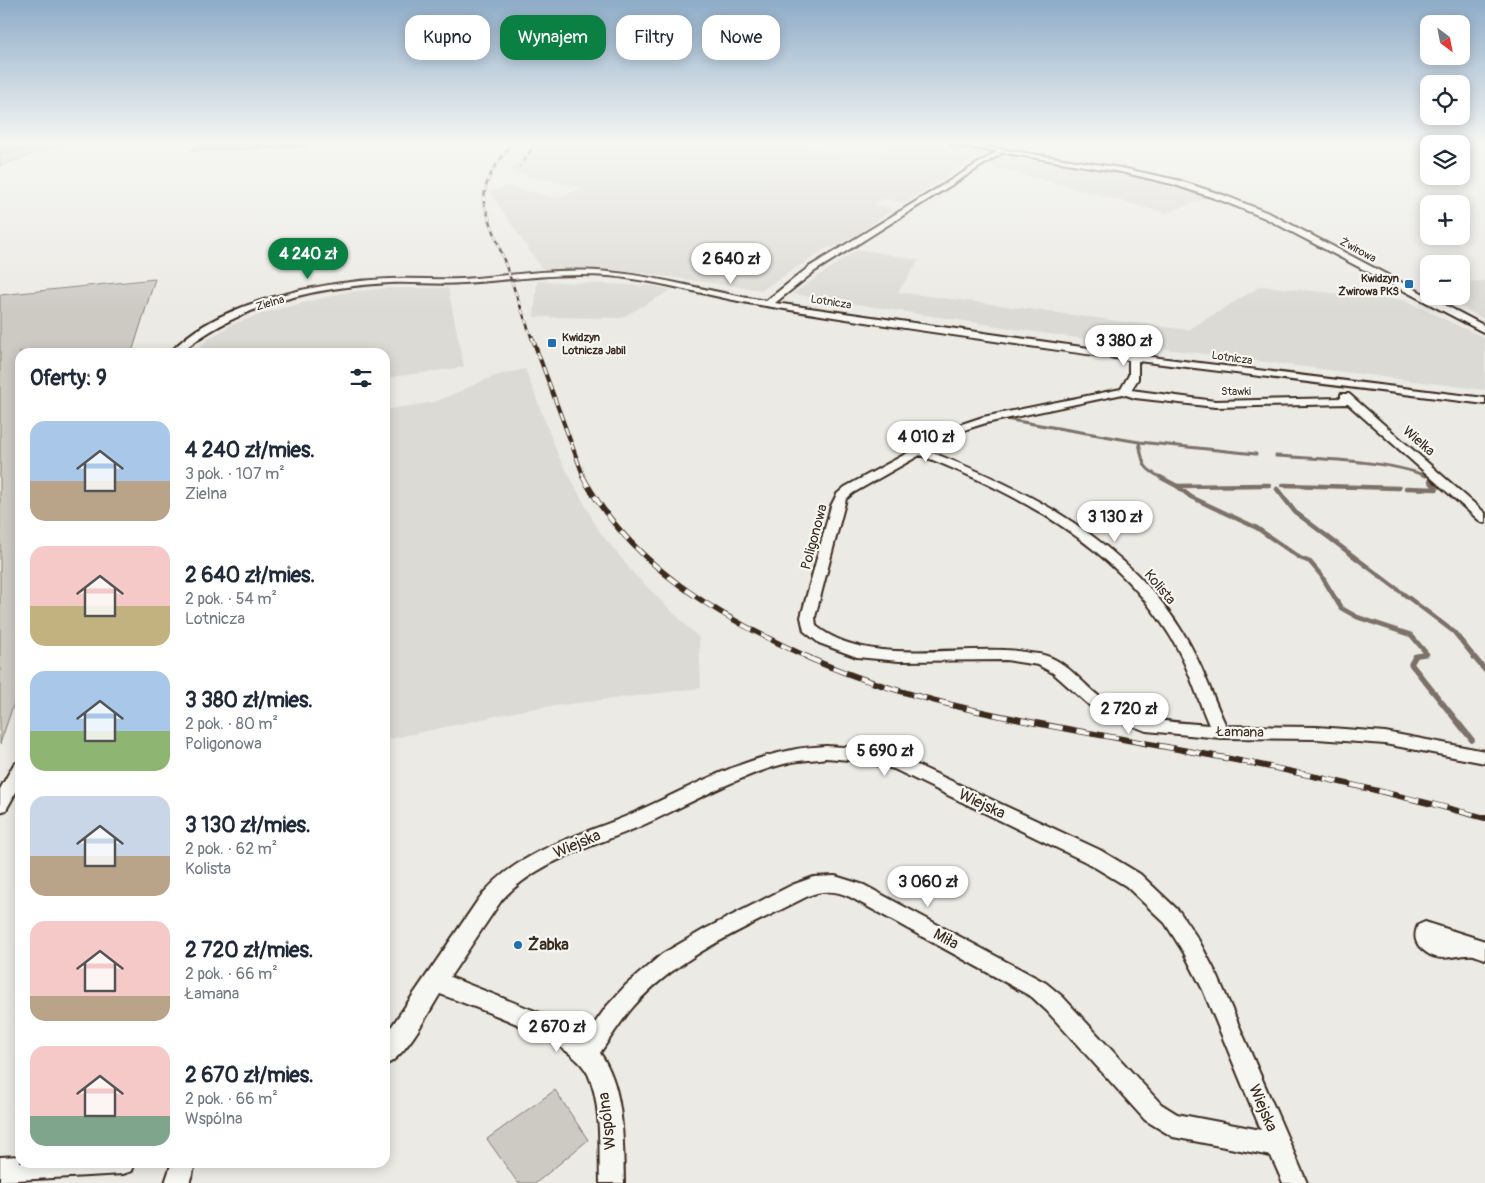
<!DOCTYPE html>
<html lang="pl">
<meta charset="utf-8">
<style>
body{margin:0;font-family:Pangolin,sans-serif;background:#f6f6f7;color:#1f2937;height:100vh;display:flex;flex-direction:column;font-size:19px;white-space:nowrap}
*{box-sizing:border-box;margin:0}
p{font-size:16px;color:#747a83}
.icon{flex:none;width:28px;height:28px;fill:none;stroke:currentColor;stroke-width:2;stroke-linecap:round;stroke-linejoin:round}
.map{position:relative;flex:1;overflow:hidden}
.sheet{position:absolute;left:15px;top:348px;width:375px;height:820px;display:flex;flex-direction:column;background:#fff;border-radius:15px;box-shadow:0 2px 12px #0003}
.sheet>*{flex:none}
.top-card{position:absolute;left:405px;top:15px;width:475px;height:45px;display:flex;gap:10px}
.needle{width:32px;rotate:148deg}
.tools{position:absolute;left:1420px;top:15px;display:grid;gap:10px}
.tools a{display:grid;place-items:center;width:50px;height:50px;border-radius:10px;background:#fff;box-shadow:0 2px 12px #0003;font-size:25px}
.price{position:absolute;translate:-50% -42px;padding:0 11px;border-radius:18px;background:#fff;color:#222;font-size:16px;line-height:32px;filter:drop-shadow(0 1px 2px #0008)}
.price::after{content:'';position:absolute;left:50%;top:30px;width:15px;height:11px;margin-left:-8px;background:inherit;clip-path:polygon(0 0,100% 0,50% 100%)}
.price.active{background:#0b8043;color:#fff}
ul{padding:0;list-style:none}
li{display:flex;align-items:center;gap:15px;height:125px;padding:0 15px}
li span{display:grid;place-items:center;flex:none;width:140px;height:100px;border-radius:15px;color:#555}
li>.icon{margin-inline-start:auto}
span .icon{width:60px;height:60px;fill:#fffc;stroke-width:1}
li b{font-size:21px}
h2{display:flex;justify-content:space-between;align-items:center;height:60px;padding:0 15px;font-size:21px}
.chip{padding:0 18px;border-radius:15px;background:#fff;box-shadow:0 2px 12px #0003;font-size:18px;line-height:45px}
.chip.active{background:#0b8043;color:#fff}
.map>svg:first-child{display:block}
</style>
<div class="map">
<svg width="1485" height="1183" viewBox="0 0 1485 1183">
<rect width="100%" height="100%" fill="#ebeae5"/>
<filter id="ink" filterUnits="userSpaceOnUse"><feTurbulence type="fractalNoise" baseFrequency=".02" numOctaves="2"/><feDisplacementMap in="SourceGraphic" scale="10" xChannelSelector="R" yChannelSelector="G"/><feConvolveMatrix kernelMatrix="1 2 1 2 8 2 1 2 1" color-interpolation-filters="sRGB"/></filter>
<g filter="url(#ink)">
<g fill="#dcdad4">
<path d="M531,144H786L870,157L896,144H933L984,152L905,203L883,199L874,204L893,209L867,228L833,248L829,247L762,290L620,270L542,269L490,192L505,186L556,198L583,188L515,173L511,170Z"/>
<path d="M1007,157L1117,173L1210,197L1166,213L987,165Z"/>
<path d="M858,249L919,260L898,292L1188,330L1261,286L1403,300L1485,338V390L1048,334L792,294Z"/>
<path d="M537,281L654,286L671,290L621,318L534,317Z"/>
<path d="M1485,281V320L1440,296H1461V282Z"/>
<path d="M388,288H448L464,367L385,378V352H195L207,340L231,325L270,311L347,292Z"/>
<path d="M525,369L558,455L599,531L635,575L699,638L701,688L529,709L385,740V410L435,402L494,376Z"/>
</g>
<g fill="#cdcac4" stroke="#847a71">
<path d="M0,144H62L0,166Z"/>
<path d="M155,279L132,352H20V685L0,744V295Z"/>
<path d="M555,1090L588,1140L536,1183H518L487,1139Z"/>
</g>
<path fill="#a8a198" stroke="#7c7167" d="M198,144H311L305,147L191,151Z"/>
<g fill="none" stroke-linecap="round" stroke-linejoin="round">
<path stroke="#675a4f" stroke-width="1" d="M201,144L204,146L257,144"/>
<g stroke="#7c7167" stroke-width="3">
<path d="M1005,419L1139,442L1256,454"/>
<path d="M1139,442C1143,464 1142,468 1162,478"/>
<path d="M1276,456C1319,459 1387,460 1426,476"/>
</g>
<g stroke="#7c7167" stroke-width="4.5">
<path d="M1160,477L1177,486L1269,485"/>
<path d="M1283,485L1399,488"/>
<path d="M1177,486L1191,497L1257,528L1300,558L1310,562L1321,575L1341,608L1357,617L1411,635L1427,654L1415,656L1414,658"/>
<path d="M1406,488L1437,489L1430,481"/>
<path d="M1277,489L1295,512L1454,632L1475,658"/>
</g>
<g stroke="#7c7167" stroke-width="5.5">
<path d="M1415,657L1411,664L1472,740"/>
<path d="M1474,657L1485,670"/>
</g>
<path fill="#a8a198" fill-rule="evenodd" d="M29,144H43V146L38,149L0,155V149Z"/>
<defs>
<g id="minor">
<path d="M1000,150L1002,153L815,271L775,303L1159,358L1485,398V404L1138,361V379L1131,390L1215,401L1341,398V394H1349L1485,513V523L1481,522L1348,404L1215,407L1135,398L1123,394L986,423L967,429L928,451C1028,489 1128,541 1185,636C1202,664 1212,696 1226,726L1317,727L1385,732L1485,751V763L1385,744L1317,739L1221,738L1146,731L1097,712L1053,673L1038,665L1006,660L899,661L857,657L819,643L804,631L801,617L831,506L837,494L845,487L959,425L983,417L1121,389L1129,375V360C1010,343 890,327 772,307C717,299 664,281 609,276C560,272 512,280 463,283C439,285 414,282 390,283C315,287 239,304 181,352H171C215,301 326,281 390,279C414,278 438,280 462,279C511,276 560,267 609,272C662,277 714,293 766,301L809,267ZM920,455C1017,493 1112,543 1169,634C1187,662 1196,695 1209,725C1176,722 1140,722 1110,704C1085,690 1069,659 1039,654C1028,653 1016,650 1005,650C945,647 865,665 816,626L815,617L846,499L853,493Z"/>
<path d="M826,746L861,748L904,759L1100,850L1140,874L1179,911L1198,939L1218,977L1307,1183H1283L1271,1156L1173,1137L1145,1120L1047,1011L1032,997L850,897C836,890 820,890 806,897C746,928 679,955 633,1007C621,1021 611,1037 600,1053C625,1089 623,1141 624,1183H600C599,1150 602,1104 588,1074C570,1038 478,1009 440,994C428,1013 406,1057 385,1065V1036L478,900C514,852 574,838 627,816C681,792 734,761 792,750C803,747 815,747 826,746ZM826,758L861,761L894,769L1086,862L1126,886L1165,923L1184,953L1203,990L1261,1130L1177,1114L1161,1104L1063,997L1046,983L864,885L835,876L814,877L792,885L705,929L662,954L626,985L607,1006L585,1037L560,1021L450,977L501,901C537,860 593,847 641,826C690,804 739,774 792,762C803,760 815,760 826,758Z"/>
<path d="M20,762V785L6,810L0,812V789L14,764Z"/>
<path d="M1425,922L1485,941V959C1482,958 1477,956 1474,955C1454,953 1440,966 1422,949C1414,942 1414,934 1418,925Z"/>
<path d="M20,1156V1162H135L132,1171L123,1174L0,1181V1157Z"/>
<path d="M172,1162H196L189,1183H165Z"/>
</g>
<path id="tertiary" d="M950,144H968L1121,168L1177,180L1226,196L1271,214L1485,326V333L1265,218L1220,200L1172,184L1121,172Z"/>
</defs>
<use href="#minor" stroke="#3b2a1e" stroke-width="4"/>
<use href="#tertiary" stroke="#3b2a1e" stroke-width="4"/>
<use href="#minor" fill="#f6f6f2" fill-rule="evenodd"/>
<use href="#tertiary" fill="#f6f6f2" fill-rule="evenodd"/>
<defs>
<g id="rail-far3">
<path d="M512,144C497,163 483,179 484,204L532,339"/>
<path d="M520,166L535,144"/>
</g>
<path id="rail-far2" d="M532,337L584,478"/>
<path id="rail-far1" d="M583,477C632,567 719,617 810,658"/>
<path id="rail" d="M807,657C921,708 1050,725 1172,748C1277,767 1382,790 1485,818"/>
</defs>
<use href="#rail-far3" stroke="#3b2a1e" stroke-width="2.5"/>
<use href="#rail-far2" stroke="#3b2a1e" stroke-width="4"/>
<use href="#rail-far1" stroke="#3b2a1e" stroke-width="5.5"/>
<use href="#rail" stroke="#3b2a1e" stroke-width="6"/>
<use href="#rail-far3" stroke="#f6f6f2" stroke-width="2" stroke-dasharray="5" stroke-linecap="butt"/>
<use href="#rail-far2" stroke="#f6f6f2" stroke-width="2.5" stroke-dasharray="8" stroke-linecap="butt"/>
<use href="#rail-far1" stroke="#f6f6f2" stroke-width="4" stroke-dasharray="11" stroke-linecap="butt"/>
<use href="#rail" stroke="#f6f6f2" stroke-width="4.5" stroke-dasharray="14" stroke-linecap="butt"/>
</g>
</g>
<linearGradient id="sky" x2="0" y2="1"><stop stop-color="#8eacc8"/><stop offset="0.46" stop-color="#f6f6f3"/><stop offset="1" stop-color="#f6f6f3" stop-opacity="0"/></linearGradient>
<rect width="1485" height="310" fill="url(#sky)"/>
<g fill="#1f6fb2" stroke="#f6f6f2" stroke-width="2">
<rect x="1404" y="279" width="10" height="10" rx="2.5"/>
<rect x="547" y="338" width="10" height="10" rx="2.5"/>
<circle cx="518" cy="945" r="5"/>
</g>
<g text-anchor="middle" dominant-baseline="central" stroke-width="4.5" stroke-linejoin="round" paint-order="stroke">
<g font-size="11" fill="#3b2a1e" stroke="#f6f6f2">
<text transform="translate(1358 250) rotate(28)">Żwirowa</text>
<text transform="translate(831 302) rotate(9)">Lotnicza</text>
<text transform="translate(270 303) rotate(-17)">Zielna</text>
<text transform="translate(1232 358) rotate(8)">Lotnicza</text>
<text x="1236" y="391">Stawki</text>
</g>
<g font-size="11" font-weight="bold" fill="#3b2a1e" stroke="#f6f6f2" text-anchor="end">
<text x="1399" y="278">Kwidzyn<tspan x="1399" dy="13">Żwirowa PKS</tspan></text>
<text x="562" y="337" text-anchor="start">Kwidzyn<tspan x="562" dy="13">Lotnicza Jabil</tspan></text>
</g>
<g font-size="14" fill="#3b2a1e" stroke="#f6f6f2">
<text transform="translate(1419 441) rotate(41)">Wielka</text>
<text transform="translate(814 537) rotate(-75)">Poligonowa</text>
<text transform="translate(1160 587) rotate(50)">Kolista</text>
<text transform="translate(1240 732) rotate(1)">Łamana</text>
</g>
<g font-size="16" fill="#3b2a1e" stroke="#f6f6f2">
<text transform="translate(982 804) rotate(25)">Wiejska</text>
<text transform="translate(577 844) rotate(-23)">Wiejska</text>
<text transform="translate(946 939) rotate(28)">Miła</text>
<text transform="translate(1263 1108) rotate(67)">Wiejska</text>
<text transform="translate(607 1121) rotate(-97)">Wspólna</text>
</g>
<g font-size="16" font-weight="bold" fill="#3b2a1e" stroke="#f6f6f2" text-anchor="start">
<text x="528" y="945">Żabka</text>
</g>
</g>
</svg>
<div class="tools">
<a><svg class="needle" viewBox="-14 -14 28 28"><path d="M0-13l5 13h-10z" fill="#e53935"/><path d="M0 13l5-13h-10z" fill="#747a83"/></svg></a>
<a><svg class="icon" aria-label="locate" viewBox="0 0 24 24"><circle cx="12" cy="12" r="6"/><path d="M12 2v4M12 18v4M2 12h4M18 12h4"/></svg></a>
<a><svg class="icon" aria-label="layers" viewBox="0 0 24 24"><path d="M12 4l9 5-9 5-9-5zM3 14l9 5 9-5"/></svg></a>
<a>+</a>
<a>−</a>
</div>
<b class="price active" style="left:308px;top:280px">4 240 zł</b>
<b class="price" style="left:731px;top:285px">2 640 zł</b>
<b class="price" style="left:1124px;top:367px">3 380 zł</b>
<b class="price" style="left:926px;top:463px">4 010 zł</b>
<b class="price" style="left:1115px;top:543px">3 130 zł</b>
<b class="price" style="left:1129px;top:735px">2 720 zł</b>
<b class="price" style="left:885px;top:777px">5 690 zł</b>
<b class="price" style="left:928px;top:908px">3 060 zł</b>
<b class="price" style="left:557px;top:1053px">2 670 zł</b>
<div class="top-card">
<a class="chip">Kupno</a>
<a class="chip active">Wynajem</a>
<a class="chip">Filtry</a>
<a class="chip">Nowe</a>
</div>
<section class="sheet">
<h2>Oferty: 9<svg class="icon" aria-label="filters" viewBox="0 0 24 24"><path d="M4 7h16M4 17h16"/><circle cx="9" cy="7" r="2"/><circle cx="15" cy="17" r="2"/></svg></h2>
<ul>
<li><span style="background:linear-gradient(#a9c7e8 60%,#b9a48a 0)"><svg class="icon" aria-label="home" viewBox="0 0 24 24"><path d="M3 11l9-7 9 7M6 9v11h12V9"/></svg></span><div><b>4 240 zł/mies.</b><p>3 pok. · 107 m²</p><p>Zielna</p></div></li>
<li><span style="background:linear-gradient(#f6c9c9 60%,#c2b280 0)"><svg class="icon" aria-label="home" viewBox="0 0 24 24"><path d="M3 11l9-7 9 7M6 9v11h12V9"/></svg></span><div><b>2 640 zł/mies.</b><p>2 pok. · 54 m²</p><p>Lotnicza</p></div></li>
<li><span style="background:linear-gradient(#a9c7e8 60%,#8fb573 0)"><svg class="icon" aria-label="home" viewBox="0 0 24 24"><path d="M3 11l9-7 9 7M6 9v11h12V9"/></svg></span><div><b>3 380 zł/mies.</b><p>2 pok. · 80 m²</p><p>Poligonowa</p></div></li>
<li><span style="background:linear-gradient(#c9d6e8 60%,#b9a48a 0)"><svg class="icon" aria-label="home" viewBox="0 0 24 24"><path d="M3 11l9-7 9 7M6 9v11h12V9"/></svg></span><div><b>3 130 zł/mies.</b><p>2 pok. · 62 m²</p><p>Kolista</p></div></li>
<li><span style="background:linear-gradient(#f6c9c9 75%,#b9a48a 0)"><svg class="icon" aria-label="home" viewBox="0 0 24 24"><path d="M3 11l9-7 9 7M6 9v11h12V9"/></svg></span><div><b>2 720 zł/mies.</b><p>2 pok. · 66 m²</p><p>Łamana</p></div></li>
<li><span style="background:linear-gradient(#f6c9c9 70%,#7fa58c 0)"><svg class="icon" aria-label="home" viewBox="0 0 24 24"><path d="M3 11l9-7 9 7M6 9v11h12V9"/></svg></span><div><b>2 670 zł/mies.</b><p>2 pok. · 66 m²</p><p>Wspólna</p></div></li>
</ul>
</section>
</div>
